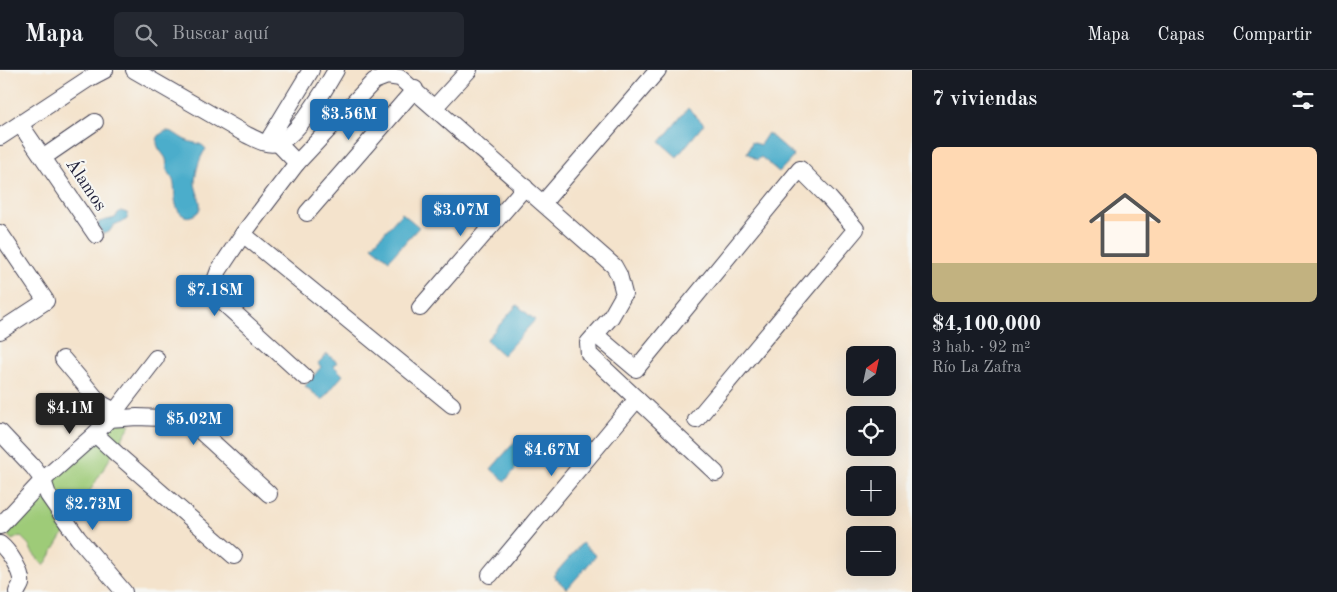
<!DOCTYPE html>
<html lang="es">
<meta charset="utf-8">
<style>
body{margin:0;font-family:"Old Standard TT",serif;background:#242831;color:#f1f3f6;height:100vh;display:flex;flex-direction:column;font-size:19px;white-space:nowrap}
*{box-sizing:border-box;margin:0}
p{font-size:16px;color:#9ea1a6}
.icon{flex:none;width:28px;height:28px;fill:none;stroke:currentColor;stroke-width:2;stroke-linecap:round;stroke-linejoin:round}
.map{position:relative;flex:1;overflow:hidden}
.drawer{display:flex;flex-direction:column;background:#171b24;width:425px}
.drawer>*{flex:none}
.needle{width:32px;rotate:33deg}
.tools{position:absolute;left:846px;top:276px;display:grid;gap:10px}
.tools a{display:grid;place-items:center;width:50px;height:50px;border-radius:8px;background:#171b24;box-shadow:0 5px 20px #0002;font-size:25px}
.price{position:absolute;translate:-50% -42px;padding:0 11px;border-radius:5px;background:#1f6fb2;color:#fff;font-size:16px;line-height:32px;filter:drop-shadow(0 1px 2px #0008)}
.price::after{content:'';position:absolute;left:50%;top:30px;width:15px;height:11px;margin-left:-8px;background:inherit;clip-path:polygon(0 0,100% 0,50% 100%)}
.price.active{background:#222;color:#fff}
ul{padding:0;list-style:none}
li{display:grid;align-content:center;gap:10px;height:265px;padding:0 20px}
li span{display:grid;place-items:center;height:155px;border-radius:8px;color:#555}
li>.icon{margin-inline-start:auto}
span .icon{width:90px;height:90px;fill:#fffc;stroke-width:1}
li b{font-size:21px}
h2{display:flex;justify-content:space-between;align-items:center;height:60px;padding:0 20px;font-size:21px}
header{display:flex;align-items:center;gap:30px;box-sizing:border-box;height:70px;padding:0 25px;background:#171b24;border-bottom:1px solid #363941}
header strong{font-size:24px}
nav{display:flex;gap:28px;margin-inline-start:auto;font-size:18px}
.search{width:350px;height:45px;background:#242831;display:flex;align-items:center;gap:12px;box-sizing:border-box;padding:0 18px;border-radius:8px;color:#9ea1a6;font-size:19px}
main{display:flex;flex:1;min-height:0}
.map>svg:first-child{display:block}
</style>
<header>
<strong>Mapa</strong>
<div class="search"><svg class="icon" aria-label="search" viewBox="0 0 24 24"><circle cx="10" cy="10" r="6"/><path d="M15 15l6 6"/></svg>Buscar aquí</div>
<nav><a>Mapa</a><a>Capas</a><a>Compartir</a></nav>
</header>
<main>
<div class="map">
<svg width="912" height="522" viewBox="0 0 912 522">
<rect width="100%" height="100%" fill="#f6f6f2"/>
<filter id="ink" filterUnits="userSpaceOnUse"><feTurbulence type="fractalNoise" baseFrequency=".02" numOctaves="2"/><feDisplacementMap in="SourceGraphic" scale="10" xChannelSelector="R" yChannelSelector="G"/><feConvolveMatrix kernelMatrix="1 2 1 2 8 2 1 2 1" color-interpolation-filters="sRGB"/></filter>
<filter id="wash" filterUnits="userSpaceOnUse"><feTurbulence type="fractalNoise" baseFrequency=".0096" numOctaves="4" result="noise"/><feDisplacementMap in="SourceGraphic" scale="20" xChannelSelector="R" yChannelSelector="G"/><feGaussianBlur stdDeviation="1.12" result="paint"/><feColorMatrix in="noise" values="0 0 0 0 0 0 0 0 0 0 0 0 0 0 0 0 0 1.4 0 .05"/><feComposite in="paint" operator="in"/></filter>
<g filter="url(#wash)">
<rect width="100%" height="100%" fill="#f4e3cc"/>
<path fill="#9ecb78" stroke="#60765a" d="M115,352L131,354L44,496L32,482L29,475L20,466L12,470L5,462L2,453Z"/>
<g fill="#4cadcb" stroke="#376883">
<path d="M688,38L704,54L677,87L660,72Z"/>
<path d="M166,61C175,61 179,68 188,71C195,74 201,72 206,79C199,88 196,101 195,112C195,123 209,141 191,146C186,148 181,145 178,140C173,130 176,120 173,110C171,106 168,104 167,100C166,96 167,93 166,89C163,83 157,79 157,72C157,66 161,63 166,61Z"/>
<path d="M768,63L794,86L779,102L761,87L757,90L747,83L752,72L760,75Z"/>
<path d="M121,141L127,143L128,147L126,150L114,155L109,162L103,164L98,156L99,152L115,148L118,143Z"/>
<path d="M402,143L419,157L389,190L372,176Z"/>
<path d="M517,235L535,250L503,285L486,270Z"/>
<path d="M327,284L337,292L334,296L343,305L322,330L305,316L321,297L318,293Z"/>
<path d="M518,368L533,379L505,411L491,399Z"/>
<path d="M582,473L596,486L567,519L553,506Z"/>
</g>
</g>
<g filter="url(#ink)">
<g fill="none" stroke-linecap="round" stroke-linejoin="round">
<defs>
<g id="minor">
<path d="M134,0L247,65C256,69 266,76 277,73C298,66 325,19 336,0"/>
<path d="M435,37L469,0"/>
<path d="M20,54L96,165"/>
<path d="M271,66L297,93L374,11L387,6L400,8L614,196L619,205L624,224L611,247L588,273L589,284L716,403"/>
<path d="M271,66L311,0"/>
<path d="M0,67L88,9L105,0"/>
<path d="M44,87L95,52"/>
<path d="M297,93L243,164L452,335"/>
<path d="M543,133L658,0"/>
<path d="M307,143L415,19"/>
<path d="M0,163L46,231L0,261"/>
<path d="M243,164L219,200L213,216L217,227L305,307"/>
<path d="M420,238L525,117"/>
<path d="M596,265L636,299L800,99L829,128L856,159L696,350"/>
<path d="M63,289L100,333L115,341"/>
<path d="M109,349L137,347L162,348L196,357L269,424"/>
<path d="M0,362L33,397L43,410L48,425L78,468L124,522"/>
<path d="M95,364L119,386L234,486"/>
<path d="M0,456L43,410L95,364L109,349L156,288"/>
<path d="M0,474C9,481 23,503 21,514C20,517 18,519 17,522"/>
<path d="M490,505L637,329"/>
</g>
</defs>
<use href="#minor" stroke="#423f51" stroke-width="18"/>
<use href="#minor" stroke="#fff" stroke-width="16"/>
</g>
</g>
<g text-anchor="middle" dominant-baseline="central" stroke-width="4.5" stroke-linejoin="round" paint-order="stroke">
<g font-size="18" fill="#22223b" stroke="#f6f6f2">
<text transform="translate(86 115) rotate(56)">Álamos</text>
</g>
</g>
</svg>
<div class="tools">
<a><svg class="needle" viewBox="-14 -14 28 28"><path d="M0-13l5 13h-10z" fill="#e53935"/><path d="M0 13l5-13h-10z" fill="#9ea1a6"/></svg></a>
<a><svg class="icon" aria-label="locate" viewBox="0 0 24 24"><circle cx="12" cy="12" r="6"/><path d="M12 2v4M12 18v4M2 12h4M18 12h4"/></svg></a>
<a>+</a>
<a>−</a>
</div>
<b class="price" style="left:349px;top:71px">$3.56M</b>
<b class="price" style="left:461px;top:167px">$3.07M</b>
<b class="price" style="left:215px;top:247px">$7.18M</b>
<b class="price active" style="left:70px;top:365px">$4.1M</b>
<b class="price" style="left:194px;top:376px">$5.02M</b>
<b class="price" style="left:552px;top:407px">$4.67M</b>
<b class="price" style="left:93px;top:461px">$2.73M</b>
</div>
<section class="drawer">
<h2>7 viviendas<svg class="icon" aria-label="filters" viewBox="0 0 24 24"><path d="M4 7h16M4 17h16"/><circle cx="9" cy="7" r="2"/><circle cx="15" cy="17" r="2"/></svg></h2>
<ul>
<li><span style="background:linear-gradient(#ffd9b3 75%,#c2b280 0)"><svg class="icon" aria-label="home" viewBox="0 0 24 24"><path d="M3 11l9-7 9 7M6 9v11h12V9"/></svg></span><div><b>$4,100,000</b><p>3 hab. · 92 m²</p><p>Río La Zafra</p></div></li>
</ul>
</section>
</main>
